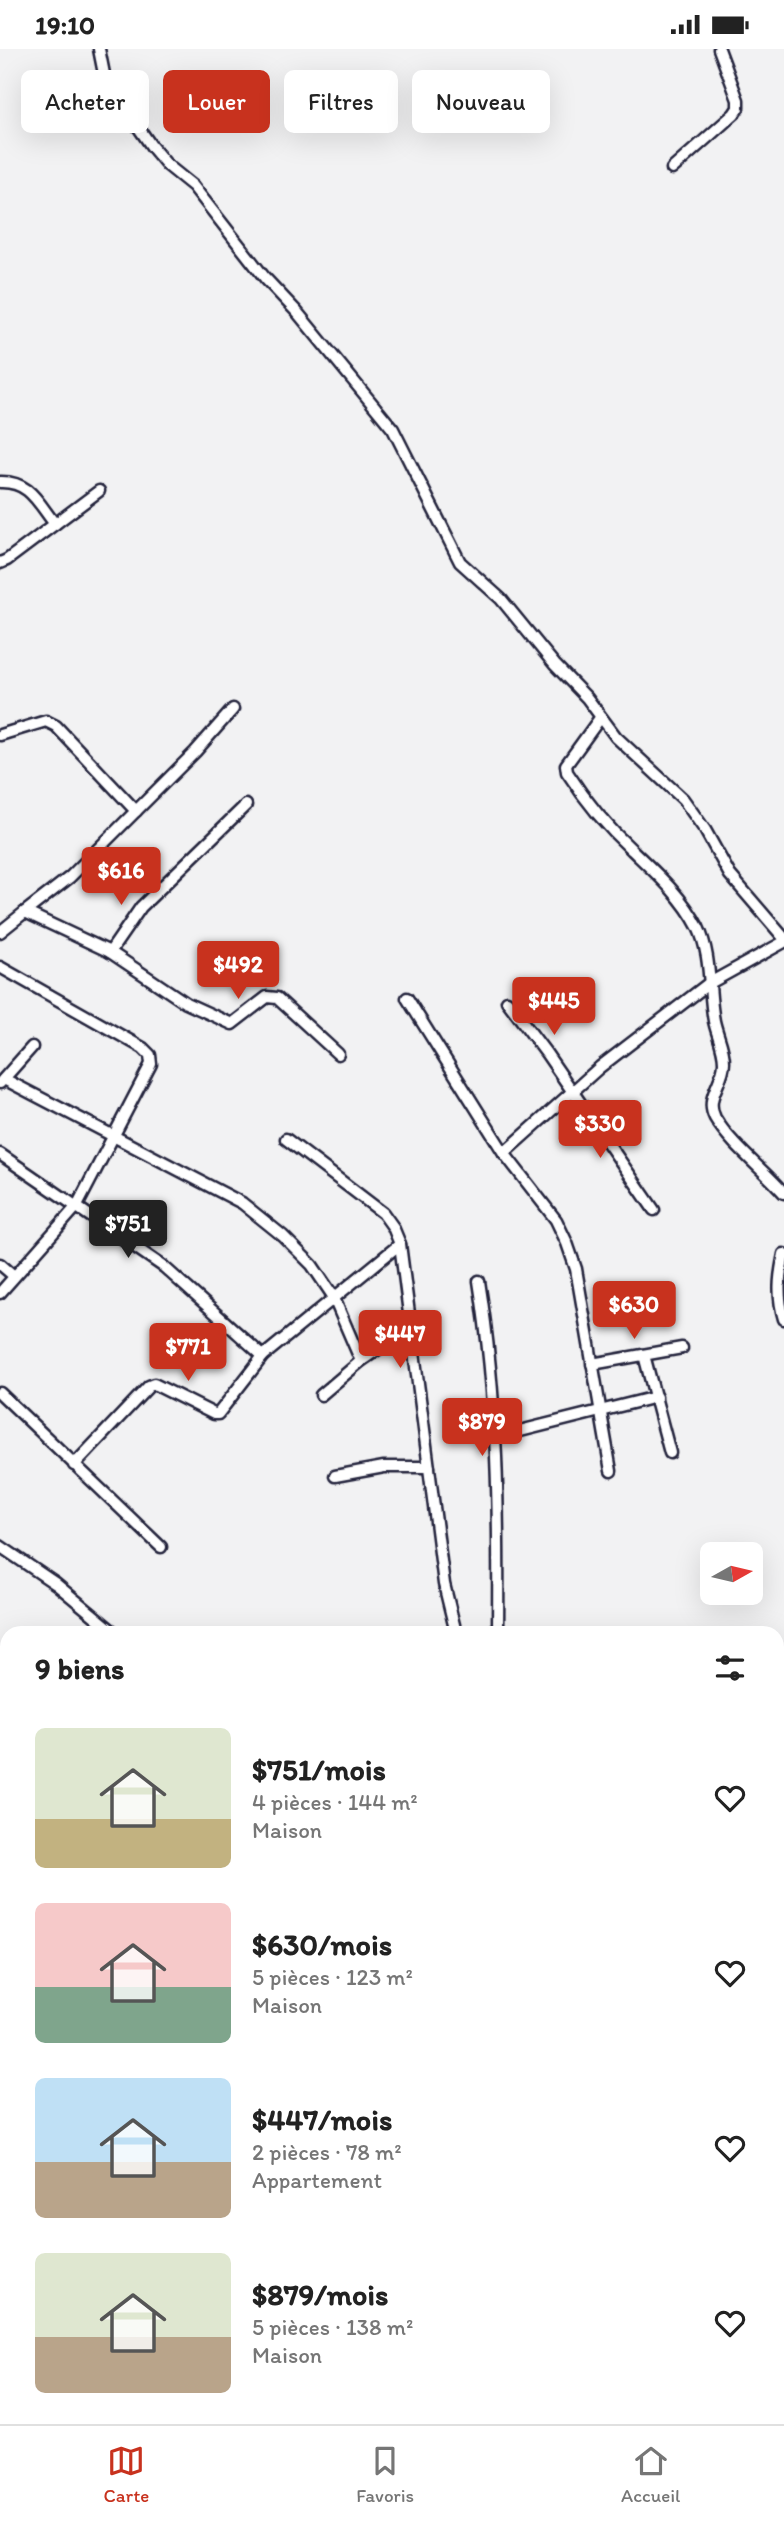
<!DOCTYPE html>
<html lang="fr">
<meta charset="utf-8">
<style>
body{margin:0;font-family:Itim,sans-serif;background:#f2f2f2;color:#222;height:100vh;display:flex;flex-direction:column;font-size:26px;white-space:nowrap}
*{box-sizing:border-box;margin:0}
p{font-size:23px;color:#767676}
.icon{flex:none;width:38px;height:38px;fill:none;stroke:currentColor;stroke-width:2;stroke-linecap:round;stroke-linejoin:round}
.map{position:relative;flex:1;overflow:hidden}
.drawer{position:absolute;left:0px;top:1577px;width:784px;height:800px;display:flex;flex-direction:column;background:#fff;border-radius:21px 21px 0 0;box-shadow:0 7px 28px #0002}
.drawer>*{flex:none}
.hud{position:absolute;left:21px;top:21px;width:742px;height:63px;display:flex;gap:14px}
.needle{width:46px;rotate:82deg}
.fabs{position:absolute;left:700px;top:1493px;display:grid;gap:14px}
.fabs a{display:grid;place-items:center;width:63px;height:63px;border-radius:10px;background:#fff;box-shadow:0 7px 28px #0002;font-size:35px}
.price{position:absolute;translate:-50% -60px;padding:0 16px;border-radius:7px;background:#c8321e;color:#fff;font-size:23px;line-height:46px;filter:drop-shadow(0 2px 4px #0008)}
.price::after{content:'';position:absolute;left:50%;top:42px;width:21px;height:16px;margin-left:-10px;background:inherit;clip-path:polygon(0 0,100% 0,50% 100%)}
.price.active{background:#222;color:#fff}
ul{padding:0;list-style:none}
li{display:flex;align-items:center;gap:21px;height:175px;padding:0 35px}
li span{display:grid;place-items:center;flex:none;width:196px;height:140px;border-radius:10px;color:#555}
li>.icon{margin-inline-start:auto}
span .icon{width:84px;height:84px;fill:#fffc;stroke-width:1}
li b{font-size:30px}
h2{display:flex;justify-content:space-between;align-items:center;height:84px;padding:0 35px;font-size:30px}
.chip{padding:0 24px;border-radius:10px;background:#fff;box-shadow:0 7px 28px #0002;font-size:24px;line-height:63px}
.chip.active{background:#c8321e;color:#fff}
.status{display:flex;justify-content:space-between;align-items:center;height:49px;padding:0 35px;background:#fff;direction:ltr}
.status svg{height:19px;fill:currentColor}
.dock{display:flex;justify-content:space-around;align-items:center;height:98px;border-top:2px solid #e0e0e0;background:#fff;font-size:19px;color:#767676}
.dock a{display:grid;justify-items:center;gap:4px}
.dock .active{color:#c8321e}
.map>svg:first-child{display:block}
</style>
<div class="status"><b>19:10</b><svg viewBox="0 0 49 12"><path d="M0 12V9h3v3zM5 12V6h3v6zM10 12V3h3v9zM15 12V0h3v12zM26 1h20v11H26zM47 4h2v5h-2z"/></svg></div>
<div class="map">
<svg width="784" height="2375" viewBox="0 0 784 2375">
<rect width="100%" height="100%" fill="#f2f2f3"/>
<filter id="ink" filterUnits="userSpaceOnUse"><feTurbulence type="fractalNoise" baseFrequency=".0143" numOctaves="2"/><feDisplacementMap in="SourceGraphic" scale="14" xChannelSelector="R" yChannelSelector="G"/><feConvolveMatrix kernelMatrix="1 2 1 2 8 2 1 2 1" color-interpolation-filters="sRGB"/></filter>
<g filter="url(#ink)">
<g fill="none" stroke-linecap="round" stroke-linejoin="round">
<defs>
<g id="minor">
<path d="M99,0L105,30L152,98L167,116L193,137L265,229L297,263L393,380L460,513L501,550L555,616L587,649L616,688L683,750L705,781L730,826L784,889"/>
<path d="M672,120L734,65L738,59V51L719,0"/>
<path d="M0,433C30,432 38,454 55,475"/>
<path d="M0,514L7,511L99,442"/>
<path d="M600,669L566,716L567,723C585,751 608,779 632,801C656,824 682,847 698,878C712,907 708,941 714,972C717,986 724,999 724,1013C724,1033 704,1048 715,1069C731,1096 763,1120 784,1144"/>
<path d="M0,686L46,672L56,677L136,762L195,703L233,660"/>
<path d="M25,863L70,828L136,762"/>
<path d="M0,883L25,863L110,903L141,858L246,756"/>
<path d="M110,903L186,954L232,975L267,948L277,949L338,1005"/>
<path d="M0,918L143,999L150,1006L151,1015L77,1157L0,1244"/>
<path d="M407,949L504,1104L556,1171L567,1194L576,1220L611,1422"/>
<path d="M507,952L546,1004L654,1161"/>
<path d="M4,1030L242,1154L283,1187L312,1216L333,1247L361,1312"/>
<path d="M0,1034L32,998"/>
<path d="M286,1090L383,1164L393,1178L400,1195L444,1535L456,1584"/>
<path d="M504,1104L600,1018L708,935L784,893"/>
<path d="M0,1105L164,1218L263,1307"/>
<path d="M784,1205C779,1228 777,1247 784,1270"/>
<path d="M0,1215L14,1227"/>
<path d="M479,1232C498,1351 499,1464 498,1584"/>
<path d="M644,1306L670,1404"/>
<path d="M592,1315L682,1299"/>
<path d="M0,1344L161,1498"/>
<path d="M321,1346L361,1312L410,1278"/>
<path d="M496,1388L656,1348"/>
<path d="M74,1416L149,1337L154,1335L214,1365H218L263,1307L400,1195"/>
<path d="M335,1427L384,1418H429"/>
<path d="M0,1497L56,1535L115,1584"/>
<path d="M777,1727L784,1726"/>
<path d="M0,1763L7,1767"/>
<path d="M0,1867L7,1851"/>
<path d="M0,1958L7,1962"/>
<path d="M0,2012L7,2008"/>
<path d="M0,2359L7,2361"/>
<path d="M32,2370L49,2375"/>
<path d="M318,2370L321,2375"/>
<path d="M119,2375L122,2370"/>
<path d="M193,2375L196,2370"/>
<path d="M272,2375L273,2370"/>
</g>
</defs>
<use href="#minor" stroke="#22223b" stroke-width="15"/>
<use href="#minor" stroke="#fff" stroke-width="10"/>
</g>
</g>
</svg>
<div class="fabs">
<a><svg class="needle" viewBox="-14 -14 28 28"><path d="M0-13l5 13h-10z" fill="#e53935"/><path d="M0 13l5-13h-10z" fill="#767676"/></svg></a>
</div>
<b class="price" style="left:121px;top:858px">$616</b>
<b class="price" style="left:238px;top:952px">$492</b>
<b class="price" style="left:554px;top:988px">$445</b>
<b class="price" style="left:600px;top:1111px">$330</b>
<b class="price active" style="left:128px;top:1211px">$751</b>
<b class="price" style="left:634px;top:1292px">$630</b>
<b class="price" style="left:400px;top:1321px">$447</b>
<b class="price" style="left:188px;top:1334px">$771</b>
<b class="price" style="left:482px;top:1409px">$879</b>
<div class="hud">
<a class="chip">Acheter</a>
<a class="chip active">Louer</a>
<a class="chip">Filtres</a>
<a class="chip">Nouveau</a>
</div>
<section class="drawer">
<h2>9 biens<svg class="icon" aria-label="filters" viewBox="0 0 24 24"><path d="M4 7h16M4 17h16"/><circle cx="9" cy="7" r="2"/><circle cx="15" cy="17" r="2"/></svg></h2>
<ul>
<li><span style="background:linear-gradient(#dfe7d0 65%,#c2b280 0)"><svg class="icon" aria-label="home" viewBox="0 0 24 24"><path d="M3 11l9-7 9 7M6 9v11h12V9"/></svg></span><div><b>$751/mois</b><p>4 pièces · 144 m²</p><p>Maison</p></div><svg class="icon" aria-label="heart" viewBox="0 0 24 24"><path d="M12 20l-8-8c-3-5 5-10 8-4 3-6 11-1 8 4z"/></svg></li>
<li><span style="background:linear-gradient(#f6c9c9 60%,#7fa58c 0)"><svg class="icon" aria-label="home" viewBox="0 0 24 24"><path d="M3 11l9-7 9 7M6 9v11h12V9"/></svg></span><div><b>$630/mois</b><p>5 pièces · 123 m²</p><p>Maison</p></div><svg class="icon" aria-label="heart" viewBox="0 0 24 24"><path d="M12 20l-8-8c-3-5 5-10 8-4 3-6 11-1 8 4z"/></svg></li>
<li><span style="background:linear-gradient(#bfe0f5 60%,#b9a48a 0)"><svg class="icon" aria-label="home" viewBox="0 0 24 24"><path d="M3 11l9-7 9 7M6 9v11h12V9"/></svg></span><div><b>$447/mois</b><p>2 pièces · 78 m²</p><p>Appartement</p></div><svg class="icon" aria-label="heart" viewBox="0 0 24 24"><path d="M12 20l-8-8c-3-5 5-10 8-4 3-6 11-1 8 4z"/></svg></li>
<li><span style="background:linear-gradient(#dfe7d0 60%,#b9a48a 0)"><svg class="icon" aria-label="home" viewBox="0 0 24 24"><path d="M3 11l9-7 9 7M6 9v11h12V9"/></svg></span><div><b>$879/mois</b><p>5 pièces · 138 m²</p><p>Maison</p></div><svg class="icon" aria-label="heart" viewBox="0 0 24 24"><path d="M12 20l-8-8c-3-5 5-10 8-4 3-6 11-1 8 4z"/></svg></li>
</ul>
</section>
</div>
<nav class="dock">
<a class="active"><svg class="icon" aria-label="map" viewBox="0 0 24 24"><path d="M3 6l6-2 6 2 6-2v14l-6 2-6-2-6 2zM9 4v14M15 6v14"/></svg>Carte</a>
<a><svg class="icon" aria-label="saved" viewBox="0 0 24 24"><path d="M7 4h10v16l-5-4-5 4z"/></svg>Favoris</a>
<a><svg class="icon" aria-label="home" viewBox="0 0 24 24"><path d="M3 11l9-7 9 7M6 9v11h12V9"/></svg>Accueil</a>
</nav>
